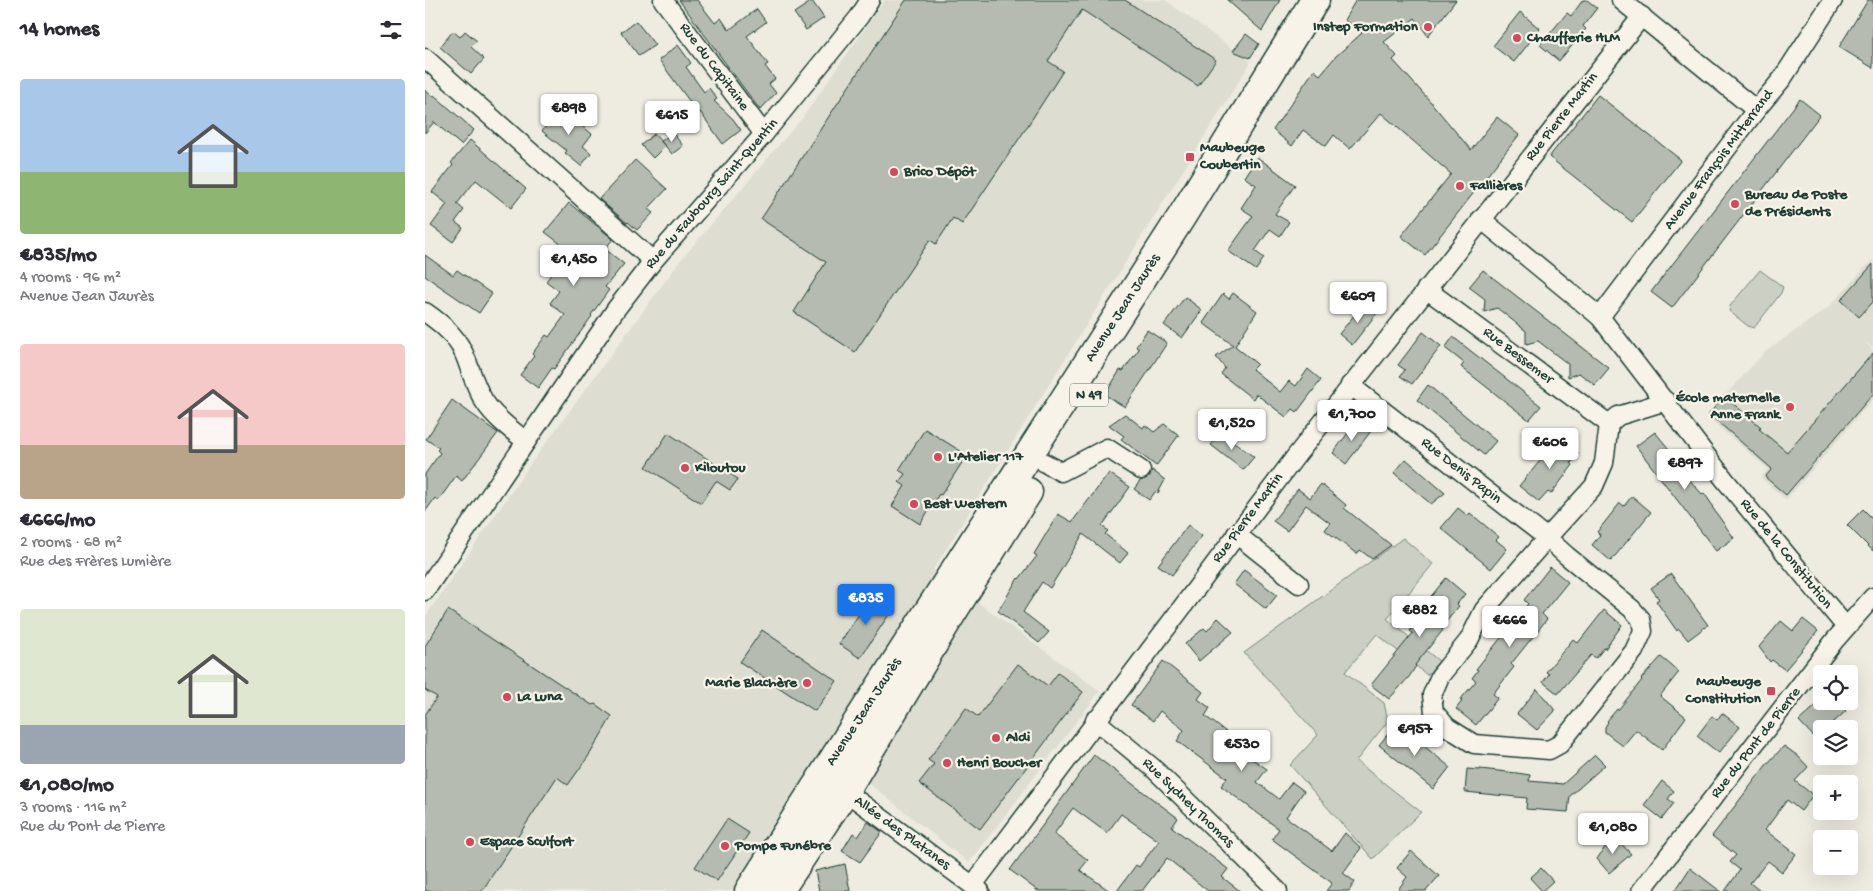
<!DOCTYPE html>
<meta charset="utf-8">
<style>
body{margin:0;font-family:"Gochi Hand",sans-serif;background:#f7f7f7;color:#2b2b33;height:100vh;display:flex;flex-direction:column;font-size:19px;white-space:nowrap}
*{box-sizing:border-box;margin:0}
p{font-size:16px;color:#7c7c81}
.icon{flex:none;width:28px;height:28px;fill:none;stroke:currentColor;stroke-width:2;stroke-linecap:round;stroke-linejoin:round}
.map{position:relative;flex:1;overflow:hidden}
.side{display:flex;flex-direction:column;background:#fff;width:425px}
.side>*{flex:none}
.buttons{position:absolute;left:1388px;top:665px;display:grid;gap:10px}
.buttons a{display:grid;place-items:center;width:45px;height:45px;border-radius:5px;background:#fff;box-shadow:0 5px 20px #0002;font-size:25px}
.price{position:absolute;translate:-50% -42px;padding:0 11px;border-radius:5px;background:#fff;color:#222;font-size:16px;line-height:32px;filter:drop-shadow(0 1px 2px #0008)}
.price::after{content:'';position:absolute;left:50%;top:30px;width:15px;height:11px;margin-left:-8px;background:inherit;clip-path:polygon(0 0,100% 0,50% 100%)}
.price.current{background:#1a73e8;color:#fff}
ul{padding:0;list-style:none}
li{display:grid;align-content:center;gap:10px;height:265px;padding:0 20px}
li span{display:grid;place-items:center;height:155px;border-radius:5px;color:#555}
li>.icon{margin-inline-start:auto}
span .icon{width:90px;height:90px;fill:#fffc;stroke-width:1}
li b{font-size:21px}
h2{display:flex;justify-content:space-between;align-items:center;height:60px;padding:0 20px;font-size:21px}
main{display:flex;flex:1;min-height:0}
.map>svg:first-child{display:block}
</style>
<main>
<section class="side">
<h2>14 homes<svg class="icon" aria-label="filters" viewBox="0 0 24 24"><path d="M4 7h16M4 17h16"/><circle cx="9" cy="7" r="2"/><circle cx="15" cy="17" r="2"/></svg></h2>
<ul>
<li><span style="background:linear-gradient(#a9c7e8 60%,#8fb573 0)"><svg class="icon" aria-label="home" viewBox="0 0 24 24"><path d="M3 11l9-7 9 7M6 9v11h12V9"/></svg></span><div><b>€835/mo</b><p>4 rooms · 96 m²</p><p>Avenue Jean Jaurès</p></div></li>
<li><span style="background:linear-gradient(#f6c9c9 65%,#b9a48a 0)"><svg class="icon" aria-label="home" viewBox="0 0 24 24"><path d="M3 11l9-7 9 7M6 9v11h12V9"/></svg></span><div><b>€666/mo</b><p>2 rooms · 68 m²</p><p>Rue des Frères Lumière</p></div></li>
<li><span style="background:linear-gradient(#dfe7d0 75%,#9aa5b1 0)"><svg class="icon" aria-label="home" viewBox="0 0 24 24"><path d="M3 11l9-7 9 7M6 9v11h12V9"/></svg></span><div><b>€1,080/mo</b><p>3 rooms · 116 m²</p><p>Rue du Pont de Pierre</p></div></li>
</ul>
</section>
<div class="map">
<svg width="1448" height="891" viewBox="0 0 1448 891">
<rect width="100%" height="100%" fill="#eeece1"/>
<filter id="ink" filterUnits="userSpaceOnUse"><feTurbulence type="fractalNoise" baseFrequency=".02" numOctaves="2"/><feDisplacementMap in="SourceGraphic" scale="10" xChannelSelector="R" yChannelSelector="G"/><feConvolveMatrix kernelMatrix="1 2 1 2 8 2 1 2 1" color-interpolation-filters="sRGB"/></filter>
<g filter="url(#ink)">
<g fill="#ddddd2">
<path d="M460,0H740L826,62L508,570L675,691L544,863L398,747L307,891H0V617L107,462L255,261L378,117Z"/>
<path d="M1448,259V348L1439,341L1448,350V399L1361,500L1336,478L1343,469L1281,416L1340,352L1404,307Z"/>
</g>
<g fill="#cccfc4" stroke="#76867c">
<path d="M1335,270L1358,287L1356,293L1329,328L1323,326L1304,311L1305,306Z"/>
<path d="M978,538L1008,564L962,619L1014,661L1002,675L952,634L920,672L959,703L963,721L931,761L996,812L948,859L865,765L893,735L819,653Z"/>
</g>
<g fill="#b5bbb0" stroke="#1f3d34">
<path d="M254,0H272L290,23L296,18L304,30L332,9L341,22L322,36L343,64L340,66L350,79L344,84L351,93L335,110Z"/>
<path d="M481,0H700L791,60L773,86L657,10L623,61L638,71L600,130L537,224L528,218L511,244L505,240L430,352L369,312L401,262L336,219Z"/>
<path d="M802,0H855L837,31Z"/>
<path d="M931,0H1031L1003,36L990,18L959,42L972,56L968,60L1004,100L1046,150L1072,117L1094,135L1000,255L976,236L1026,174L956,113L925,149L909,135L901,146L878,130L867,146L848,130L889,70L895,75L910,57L937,33L919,20Z"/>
<path d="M1158,0H1162L1172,8L1158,26L1161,29L1134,61L1115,45L1142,13L1146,16Z"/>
<path d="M1443,0H1448V68L1414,47Z"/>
<path d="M387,1L399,18L381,30L369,13Z"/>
<path d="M1095,12L1115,29L1089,62L1068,46Z"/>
<path d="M211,21L230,45L214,56L196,32Z"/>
<path d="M28,31L35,37L40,31L52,41L46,47L59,59L46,74L15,47Z"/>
<path d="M821,34L834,44L825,58L808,51Z"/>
<path d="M253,45L266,63L261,67L279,92L284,88L292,99L289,101L308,119L316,130L298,144L275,112L259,124L251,113L265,102L234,60Z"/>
<path d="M0,90L8,97L9,95L49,130L36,145L9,122L0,133Z"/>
<path d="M1173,95L1256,160L1207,222L1124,157Z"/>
<path d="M1375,99L1395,115L1247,308L1226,292Z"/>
<path d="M135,108L167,134L158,146L166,153L156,166L140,153L142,151L117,131Z"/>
<path d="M248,133L258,146L247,154L236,141Z"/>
<path d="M229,134L240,146L228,158L216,145Z"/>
<path d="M45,140L101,189L86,208L51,180L32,204L39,210L30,222L38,228L28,242L6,226L22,204L7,192L28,165L26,163Z"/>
<path d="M832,157L870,185L850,214L864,222L855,236L845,229L830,251L839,258L831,270L803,251L828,216L816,208L831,185L819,177Z"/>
<path d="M210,160L242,189L223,209L228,213L212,230L203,222L202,223L174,199Z"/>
<path d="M144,203L188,239L180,249L199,264L180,287L184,290L166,315L167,316L129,369L127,368L113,388L95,375L109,356L107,354L121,335L124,337L140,315L125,303L134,291L121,281L145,251L120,232Z"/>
<path d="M0,255L28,275L32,270L67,294L54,313L0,276Z"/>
<path d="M1448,264V302L1434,317L1416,300Z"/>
<path d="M1058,270L1184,368L1170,385L1154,373L1143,377V364L1113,341L1101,344V331L1072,308L1059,312L1060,299L1044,287Z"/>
<path d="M808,293L832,311L810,346L832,364L827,369L855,392L864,381L871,386L883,369L896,380L872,412L868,409L861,417L831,394L828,399L796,374L800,368L791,357L808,345L778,323L798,294L804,299Z"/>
<path d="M760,297L777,310L757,338L739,325Z"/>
<path d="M939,303L952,313L927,345L914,334Z"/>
<path d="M722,330L742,343L700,407L680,395L695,370L698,371L714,349L711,347Z"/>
<path d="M998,332L1016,346L987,384L975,376L980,370L973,365Z"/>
<path d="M1028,337L1116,406L1104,420L1036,367L1039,363L1020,348Z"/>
<path d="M1448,353V394L1361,495L1340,477L1347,469L1284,414L1299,396L1336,427L1334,429L1362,452Z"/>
<path d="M1003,385L1071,441L1059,455L992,400Z"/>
<path d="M27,400L73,433L37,481L31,476L13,501L10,498L0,512V474L15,453L12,450L14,448L1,439Z"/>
<path d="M700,414L718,428L720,425L729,432L739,424L754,435L731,466L696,439L699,436L684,425Z"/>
<path d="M932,421L946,431L921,464L908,453Z"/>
<path d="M500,429L542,455L516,495L514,494L495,524L467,506L480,486L474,482L480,474L474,470Z"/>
<path d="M796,432L829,457L818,470L786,445Z"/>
<path d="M1230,432L1248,454L1247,455L1268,484L1277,494L1279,493L1288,506L1287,507L1309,538L1291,551L1211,446Z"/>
<path d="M243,433L313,479L305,490L291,481L276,503L221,467Z"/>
<path d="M1135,437L1154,453L1146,463L1148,465L1126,494L1123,492L1114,502L1094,486Z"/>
<path d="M981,459L1006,481L1020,493L1006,504L969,473Z"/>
<path d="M727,470L740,480L733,493L731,491L724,500L709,489L715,481L725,476Z"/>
<path d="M684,473L705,487L677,526L683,531L680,534L703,553L695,563L658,534L625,588L617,582L598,612L624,632L614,643L573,611L593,578L594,579L612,556L609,554L633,514L647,522Z"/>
<path d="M896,484L921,505L919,508L966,545L947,559L935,550L932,554L900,530L905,523L881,505L862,531L848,521L873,489L885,498Z"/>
<path d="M1207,496L1226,512L1186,561L1167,545L1175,535L1172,532L1195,503L1199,506Z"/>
<path d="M1033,508L1043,516L1045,513L1074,537L1071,540L1082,549L1066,569L1016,528Z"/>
<path d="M1438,509L1448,519V551L1422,525Z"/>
<path d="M763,525L777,536L747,575L733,565Z"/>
<path d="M1125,567L1143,582L1117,614L1122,619L1086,664L1089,667L1068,694L1073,698L1051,725L1031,709L1037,701L1035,700L1051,681L1047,678L1053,670L1051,669L1103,604L1099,600Z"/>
<path d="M819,570L852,595L841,609L809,584Z"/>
<path d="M1246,574L1283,625L1263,640L1254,629L1252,631L1240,614L1231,601L1234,599L1226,588Z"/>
<path d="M1021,578L1040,594L1032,604L1034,606L1016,628L1018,630L990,665L991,666L984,677L964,699L946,685L988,633L985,631L998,614L994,611Z"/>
<path d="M448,593L469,607L435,658L414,644Z"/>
<path d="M23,610L167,705L170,704L187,716L165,754L143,785L132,777L57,891H0V715L12,697L0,690V646Z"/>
<path d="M1179,610L1197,625L1180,649L1179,648L1171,658L1166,655L1133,694L1118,682L1124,674L1121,672L1148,639L1153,643Z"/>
<path d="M793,618L808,632L774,661L760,644L779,628L782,631Z"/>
<path d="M1378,619L1393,631L1360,670L1347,660L1345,662L1334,647L1356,621L1368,631Z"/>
<path d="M337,630L412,681L390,711L315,662Z"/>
<path d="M1236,657L1254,672L1235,696L1261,717L1237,750L1211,730L1198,746L1180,732V727L1183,722L1182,721L1192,709L1193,710L1217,680L1216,679Z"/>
<path d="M738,661L778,692L773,699L785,708L780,716L809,738L813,732L828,743L820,754L842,769L832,782L854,799L867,782L879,791L861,817L907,851L920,833L936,848L918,873L930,882L924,891H901L907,883L847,839L854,829L796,786L802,778L752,741L759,730L735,711L728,721L706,705Z"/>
<path d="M593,664L623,686L633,673L658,692L555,829L494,783L509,764L503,760L541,708L553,717Z"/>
<path d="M1112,689L1129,709L1130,711L1112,730L1092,714Z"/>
<path d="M1396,701V706L1401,701H1411L1421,711L1401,729H1396V733L1390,738L1374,721Z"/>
<path d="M1297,713L1315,727L1294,753L1272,736L1287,716L1292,720Z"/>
<path d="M970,725L977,731L979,730L1025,767L1008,789L954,745Z"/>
<path d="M1359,746L1373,756L1383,767L1370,781L1388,795L1376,811L1362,800L1340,830L1371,854L1357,872L1343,861L1325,883L1335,891H1300L1315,870L1305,862L1311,855L1287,836L1342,764Z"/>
<path d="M669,755L753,818L747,827L803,869L797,877L815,891H783L742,858L717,891H692L711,865L714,867L734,841L696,814L682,833L648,808L629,834L663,860L655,870L685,891H613L585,870Z"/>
<path d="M1170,755L1180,765L1145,796L1143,812L1101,809L1102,798L1040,792L1042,769L1055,770V769L1092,773L1105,775L1104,781L1138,784Z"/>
<path d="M1237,781L1249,791L1243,799L1249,803L1237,819L1219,805Z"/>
<path d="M302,819L324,833L292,881L270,867Z"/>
<path d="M443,822L457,832L435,862L417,851L428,833L433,837Z"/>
<path d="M1192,839L1206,854L1184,873L1172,859L1185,840L1188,842Z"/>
<path d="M986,851L1014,876L1001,891H972L982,877L972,868Z"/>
<path d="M420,864L425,891H394L390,871Z"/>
<path d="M1116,868L1128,881L1117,891L1105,878Z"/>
<path d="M1265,868L1295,891H1250Z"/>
</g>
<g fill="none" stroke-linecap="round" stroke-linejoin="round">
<defs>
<g id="minor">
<path d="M238,0L339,134"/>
<path d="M1196,0L1331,110"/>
<path d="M0,58L228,261"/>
<path d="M1056,219L1175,317L1300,480L1421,627"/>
<path d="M1001,289L1184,424"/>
<path d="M0,312C19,325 34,338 42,361C47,375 51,388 59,401C69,417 86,430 101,441"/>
<path d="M1175,317L1331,110L1357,79L1408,0"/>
<path d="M925,385L1122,538L1059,610L1044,640L1015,676L1007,695L1009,712L1022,727L1049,744L1124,750L1135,744L1209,651L1218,631L1216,619L1207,609L1142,556L1122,538L1169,486L1179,463L1184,424L1193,416L1241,401"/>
<path d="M620,463L636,472L682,448L716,470"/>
<path d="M811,534L874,584"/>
<path d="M0,591L191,309L228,261L339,134L434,17L445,0"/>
<path d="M670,720L727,767L853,891"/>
<path d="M413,786L555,891"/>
<path d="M548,885L871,456L1217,16"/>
<path d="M1216,891L1410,640L1448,597"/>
</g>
<g id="primary">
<path d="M324,891L757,216L890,0"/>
<path d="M354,891L420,791L527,613L603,492"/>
</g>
</defs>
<use href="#minor" stroke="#1f3d34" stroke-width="21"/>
<use href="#primary" stroke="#1f3d34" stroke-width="31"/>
<use href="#minor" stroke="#f7f3e8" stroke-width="18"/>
<use href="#primary" stroke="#f7f3e8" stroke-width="28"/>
</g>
</g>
<g fill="#d1495b" stroke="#f7f3e8" stroke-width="2">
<circle cx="1003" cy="27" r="5"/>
<circle cx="1092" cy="38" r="5"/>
<rect x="760" y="152" width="10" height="10" rx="2.5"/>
<circle cx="469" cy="172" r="5"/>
<circle cx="1035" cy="186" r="5"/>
<circle cx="1310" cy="204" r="5"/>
<circle cx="1365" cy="407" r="5"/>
<circle cx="513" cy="457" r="5"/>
<circle cx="260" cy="468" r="5"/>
<circle cx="489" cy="504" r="5"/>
<circle cx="382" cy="683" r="5"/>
<rect x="1341" y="686" width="10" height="10" rx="2.5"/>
<circle cx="82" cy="697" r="5"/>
<circle cx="571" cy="738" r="5"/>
<circle cx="522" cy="763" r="5"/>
<circle cx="45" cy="842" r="5"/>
<circle cx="300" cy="846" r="5"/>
</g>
<g text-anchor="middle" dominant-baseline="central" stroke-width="4.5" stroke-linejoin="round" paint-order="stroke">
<rect fill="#f7f3e8" stroke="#60746a" stroke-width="1" x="645" y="383.5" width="38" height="23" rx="4"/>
<g font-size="14" font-weight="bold" fill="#1f3d34">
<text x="664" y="395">N 49</text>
</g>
<g font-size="15" font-weight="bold" fill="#1f3d34" stroke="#f7f3e8" text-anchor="start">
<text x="993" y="27" text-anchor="end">Instep Formation</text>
<text x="1102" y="38">Chaufferie HLM</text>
<text x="775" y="148">Maubeuge<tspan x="775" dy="17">Coubertin</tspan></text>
<text x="479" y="172">Brico Dépôt</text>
<text x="1045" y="186">Fallières</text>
<text x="1320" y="195">Bureau de Poste<tspan x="1320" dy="17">de Présidents</tspan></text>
<text x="1355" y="398" text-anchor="end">École maternelle<tspan x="1355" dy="17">Anne Frank</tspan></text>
<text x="523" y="457">L'Atelier 117</text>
<text x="270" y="468">Kiloutou</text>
<text x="499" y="504">Best Western</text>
<text x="1336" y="682" text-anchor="end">Maubeuge<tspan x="1336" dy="17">Constitution</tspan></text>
<text x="372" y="683" text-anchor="end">Marie Blachère</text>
<text x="92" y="697">La Luna</text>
<text x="581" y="738">Aldi</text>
<text x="532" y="763">Henri Boucher</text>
<text x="55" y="842">Espace Sculfort</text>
<text x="310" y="846">Pompe Funébre</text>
</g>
<g font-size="15" fill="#1f3d34" stroke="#f7f3e8">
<text transform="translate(289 67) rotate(53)">Rue du Capitaine</text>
<text transform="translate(1137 117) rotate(-52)">Rue Pierre Martin</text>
<text transform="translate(1294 160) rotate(-53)">Avenue François Mitterrand</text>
<text transform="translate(287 194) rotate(-49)">Rue du Faubourg Saint-Quentin</text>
<text transform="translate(698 308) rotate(-57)">Avenue Jean Jaurès</text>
<text transform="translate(1093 356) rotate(37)">Rue Bessemer</text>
<text transform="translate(1036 471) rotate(38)">Rue Denis Papin</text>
<text transform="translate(823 518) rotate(-53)">Rue Pierre Martin</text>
<text transform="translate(1361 554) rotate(51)">Rue de la Constitution</text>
<text transform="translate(439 712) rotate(-57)">Avenue Jean Jaurès</text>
<text transform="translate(1331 743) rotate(-52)">Rue du Pont de Pierre</text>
<text transform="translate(763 803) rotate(44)">Rue Sydney Thomas</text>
<text transform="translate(477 833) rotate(36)">Allée des Platanes</text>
</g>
</g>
</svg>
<div class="buttons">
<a><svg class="icon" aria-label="locate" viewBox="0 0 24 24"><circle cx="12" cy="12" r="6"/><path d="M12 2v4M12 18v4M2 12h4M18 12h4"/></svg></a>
<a><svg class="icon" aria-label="layers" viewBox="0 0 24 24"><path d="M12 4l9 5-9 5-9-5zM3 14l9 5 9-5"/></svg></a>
<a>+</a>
<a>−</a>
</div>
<b class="price" style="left:144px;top:136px">€898</b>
<b class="price" style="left:247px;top:143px">€615</b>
<b class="price" style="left:149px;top:287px">€1,450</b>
<b class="price" style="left:933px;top:324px">€609</b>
<b class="price" style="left:927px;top:442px">€1,700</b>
<b class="price" style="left:807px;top:451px">€1,520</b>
<b class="price" style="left:1125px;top:470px">€606</b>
<b class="price" style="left:1260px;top:491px">€897</b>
<b class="price current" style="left:441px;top:626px">€835</b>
<b class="price" style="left:995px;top:638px">€882</b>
<b class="price" style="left:1085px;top:648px">€666</b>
<b class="price" style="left:990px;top:757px">€957</b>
<b class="price" style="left:817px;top:772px">€530</b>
<b class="price" style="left:1188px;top:855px">€1,080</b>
</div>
</main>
